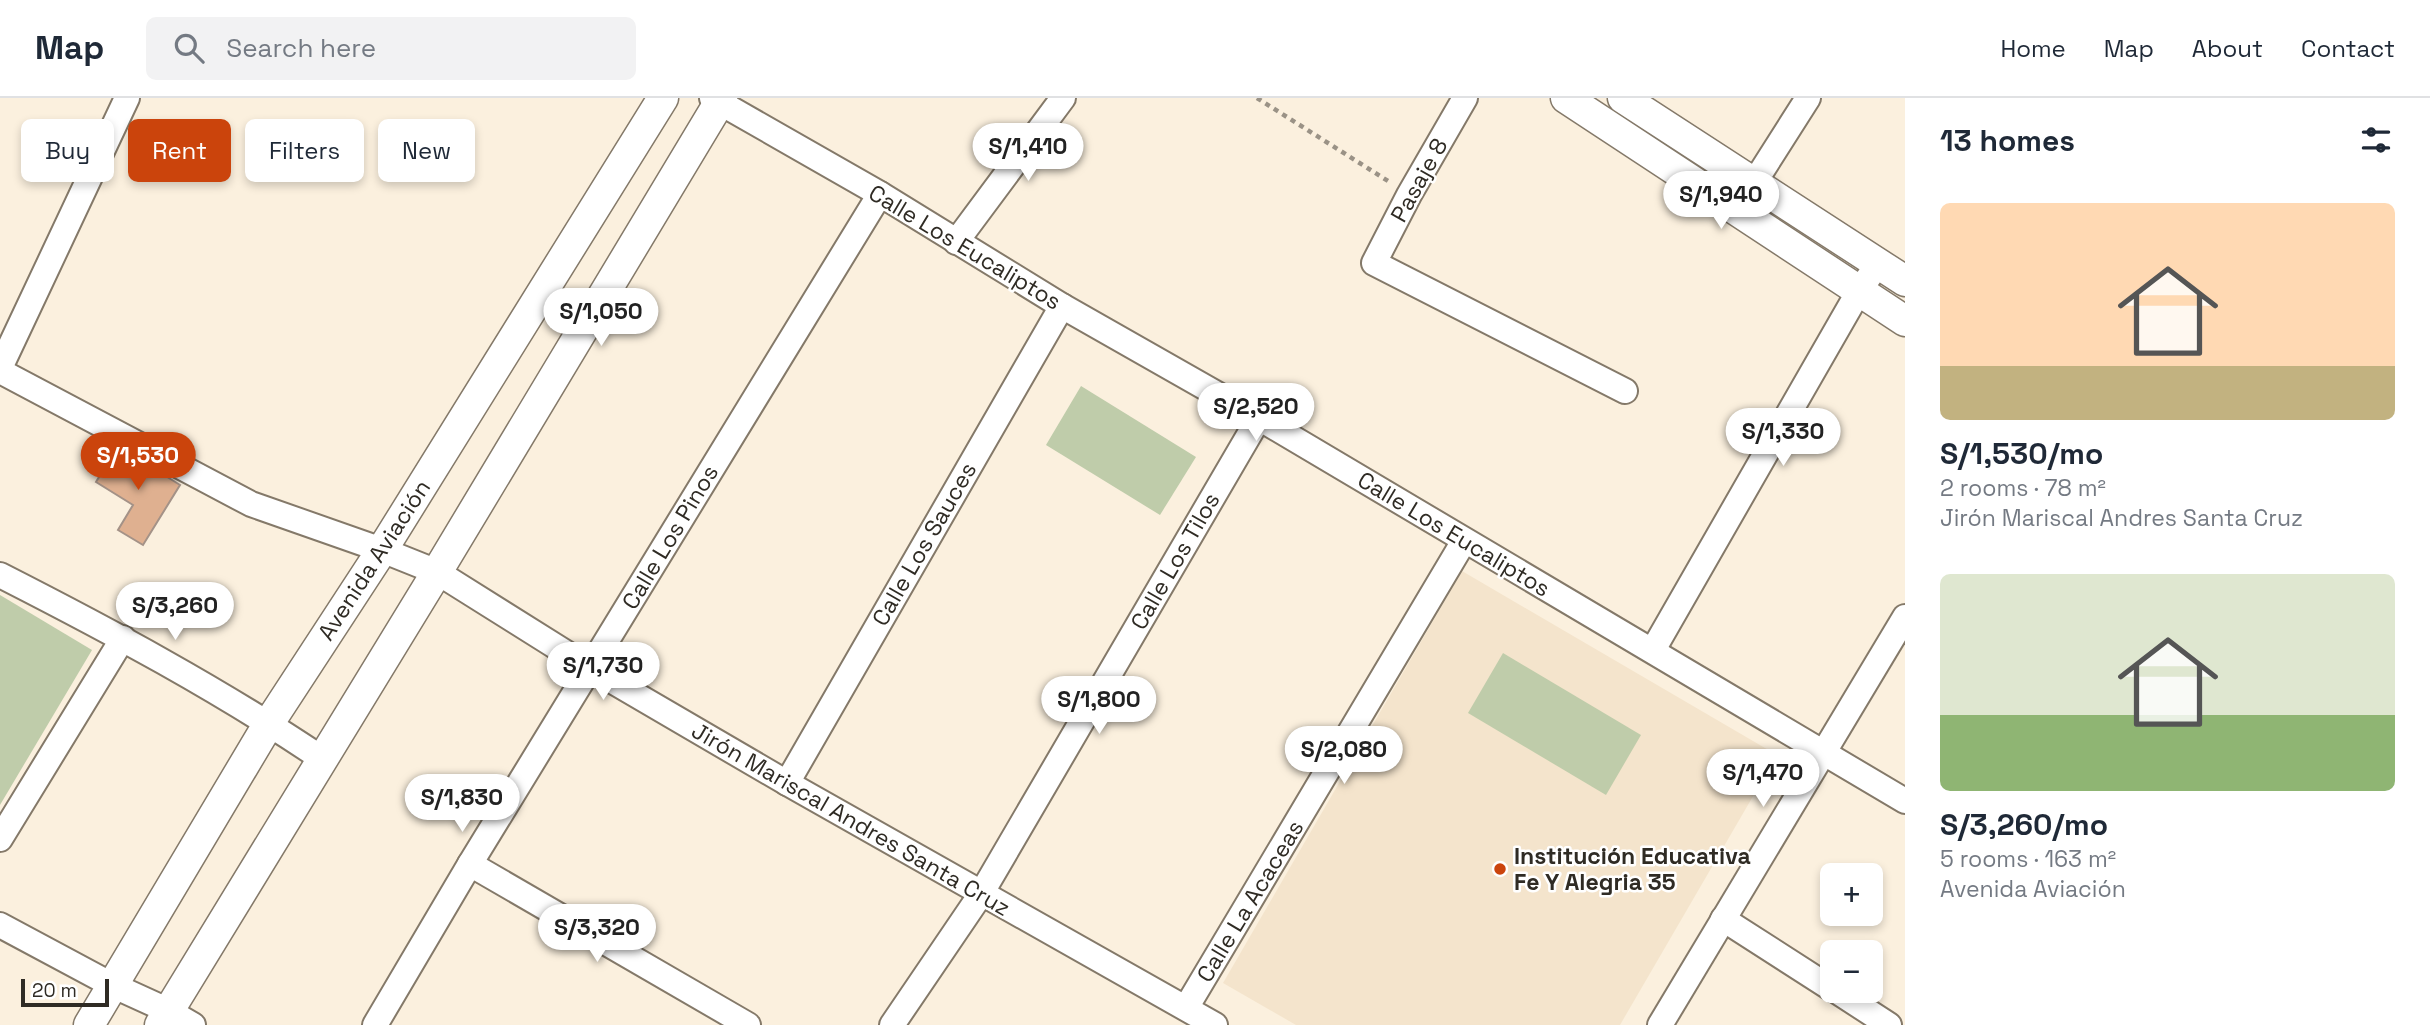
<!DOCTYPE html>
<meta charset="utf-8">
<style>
body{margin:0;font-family:"Space Grotesk",sans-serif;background:#f2f2f3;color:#1f2937;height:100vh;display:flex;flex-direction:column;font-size:26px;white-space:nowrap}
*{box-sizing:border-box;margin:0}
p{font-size:23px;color:#747a83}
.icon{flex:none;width:38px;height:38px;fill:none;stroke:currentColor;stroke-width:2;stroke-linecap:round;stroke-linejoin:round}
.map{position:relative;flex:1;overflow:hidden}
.details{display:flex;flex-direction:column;background:#fff;width:525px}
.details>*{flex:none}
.hud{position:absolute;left:21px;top:21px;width:665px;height:63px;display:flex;gap:14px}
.tools{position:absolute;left:1820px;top:765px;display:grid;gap:14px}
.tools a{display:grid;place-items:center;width:63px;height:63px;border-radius:10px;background:#fff;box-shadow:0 4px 10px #0003;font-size:35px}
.scale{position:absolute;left:21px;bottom:18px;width:88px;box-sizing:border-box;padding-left:7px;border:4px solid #2f2b24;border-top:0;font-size:19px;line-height:24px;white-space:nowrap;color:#2f2b24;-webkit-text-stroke:5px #fff;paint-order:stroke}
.price{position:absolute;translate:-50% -60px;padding:0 16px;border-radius:24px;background:#fff;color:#222;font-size:23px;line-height:46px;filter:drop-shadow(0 2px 4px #0008)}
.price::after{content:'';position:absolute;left:50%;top:42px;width:21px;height:16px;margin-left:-10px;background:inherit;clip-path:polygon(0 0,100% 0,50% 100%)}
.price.current{background:#cb440c;color:#fff}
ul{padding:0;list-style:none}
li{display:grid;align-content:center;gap:14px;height:371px;padding:0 35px}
li span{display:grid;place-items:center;height:217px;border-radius:10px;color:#555}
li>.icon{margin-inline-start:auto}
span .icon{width:126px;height:126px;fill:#fffc;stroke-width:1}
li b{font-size:30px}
h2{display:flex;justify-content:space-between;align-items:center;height:84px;padding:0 35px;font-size:30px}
.chip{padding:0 24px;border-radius:10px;background:#fff;box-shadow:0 4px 10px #0003;font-size:24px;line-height:63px}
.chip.current{background:#cb440c;color:#fff}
header{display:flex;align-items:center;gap:42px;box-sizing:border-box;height:98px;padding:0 35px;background:#fff;border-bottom:2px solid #e0e1e3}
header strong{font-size:33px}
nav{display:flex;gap:38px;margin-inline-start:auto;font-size:24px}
.search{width:490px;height:63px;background:#f2f2f3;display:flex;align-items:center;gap:18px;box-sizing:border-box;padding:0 24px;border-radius:10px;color:#747a83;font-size:26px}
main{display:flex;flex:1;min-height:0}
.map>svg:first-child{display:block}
</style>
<header>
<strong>Map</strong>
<div class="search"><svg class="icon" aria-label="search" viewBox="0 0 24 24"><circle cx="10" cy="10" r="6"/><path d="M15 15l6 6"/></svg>Search here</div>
<nav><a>Home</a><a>Map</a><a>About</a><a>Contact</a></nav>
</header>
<main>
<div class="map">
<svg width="1905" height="927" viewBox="0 0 1905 927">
<rect width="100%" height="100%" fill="#fbf0de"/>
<path fill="#f4e4cc" d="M1462,473L1777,657L1620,927H1296L1223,885Z"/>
<g fill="#bfccaa">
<path d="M1081,288L1196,359L1160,417L1046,347Z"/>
<path d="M0,497L92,552L0,707Z"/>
<path d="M1503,555L1641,637L1606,697L1468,615Z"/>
</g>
<path fill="#dfb090" stroke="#a49287" stroke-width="2" d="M118,348L180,387L143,447L118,432L133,407L96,384Z"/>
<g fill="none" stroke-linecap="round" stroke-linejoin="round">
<defs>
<g id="minor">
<path d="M712,0L880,96L1062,208L1259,320L1905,703"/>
<path d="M1465,0L1409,97L1374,165L1625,293"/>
<path d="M1754,85L1808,0"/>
<path d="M956,144L1063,0"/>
<path d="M0,270L127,0"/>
<path d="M0,273L251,406L382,452L437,474L590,570L787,685L1215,927"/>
<path d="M0,477C110,533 218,591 321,660"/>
<path d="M1653,552L1859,193L1878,166"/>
<path d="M787,685L1062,208"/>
<path d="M0,741L123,540"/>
<path d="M470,766L748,927"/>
<path d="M1723,821L1832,891"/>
<path d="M0,827L112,887L169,913L193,927"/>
<path d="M1835,892L1889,927"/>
<path d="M1186,910L1464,443"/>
<path d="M375,927L470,766L880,96"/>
<path d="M892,927L981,796L1259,320"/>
<path d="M1660,927L1905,519"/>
</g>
<g id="tertiary">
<path d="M1566,0L1905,223"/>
<path d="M1623,0L1905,183"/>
<path d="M89,927L269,625L382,452L663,0"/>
<path d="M160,927L437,474L722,0"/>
</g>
</defs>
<use href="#minor" stroke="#847969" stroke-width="28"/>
<use href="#tertiary" stroke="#847969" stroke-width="33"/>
<path stroke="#9a9286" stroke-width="4.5" stroke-dasharray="5 5" stroke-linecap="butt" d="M1257,0L1388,83"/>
<use href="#minor" stroke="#fff" stroke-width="24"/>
<use href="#tertiary" stroke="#fff" stroke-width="30"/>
</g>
<circle fill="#cb440c" stroke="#fff" stroke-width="2.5" cx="1500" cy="771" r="7"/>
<g text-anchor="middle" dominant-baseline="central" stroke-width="5" stroke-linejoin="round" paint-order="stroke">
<g font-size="23" fill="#2f2b24" stroke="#fff">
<text transform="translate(1419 82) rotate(-61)">Pasaje 8</text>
<text transform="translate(965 149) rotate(31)">Calle Los Eucaliptos</text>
<text transform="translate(1454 436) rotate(31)">Calle Los Eucaliptos</text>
<text transform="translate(670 439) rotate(-59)">Calle Los Pinos</text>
<text transform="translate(924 446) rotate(-60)">Calle Los Sauces</text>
<text transform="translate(374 462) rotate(-57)">Avenida Aviación</text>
<text transform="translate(1175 463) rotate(-60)">Calle Los Tilos</text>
<text transform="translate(851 721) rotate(30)">Jirón Mariscal Andres Santa Cruz</text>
<text transform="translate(1250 803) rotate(-59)">Calle La Acaceas</text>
</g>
<g font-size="23" font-weight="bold" fill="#2f2b24" stroke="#fff" text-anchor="start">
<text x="1514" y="758">Institución Educativa<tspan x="1514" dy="26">Fe Y Alegria 35</tspan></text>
</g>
</g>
</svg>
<div class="tools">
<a>+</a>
<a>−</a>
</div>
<div class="scale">20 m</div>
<b class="price" style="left:1028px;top:85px">S/1,410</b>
<b class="price" style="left:1721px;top:133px">S/1,940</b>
<b class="price" style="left:601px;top:250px">S/1,050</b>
<b class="price" style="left:1256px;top:345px">S/2,520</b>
<b class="price" style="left:1783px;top:370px">S/1,330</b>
<b class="price current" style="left:138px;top:394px">S/1,530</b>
<b class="price" style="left:175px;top:544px">S/3,260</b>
<b class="price" style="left:603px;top:604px">S/1,730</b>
<b class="price" style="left:1099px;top:638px">S/1,800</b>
<b class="price" style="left:1344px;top:688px">S/2,080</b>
<b class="price" style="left:1763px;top:711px">S/1,470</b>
<b class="price" style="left:462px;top:736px">S/1,830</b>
<b class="price" style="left:597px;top:866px">S/3,320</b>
<div class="hud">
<a class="chip">Buy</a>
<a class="chip current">Rent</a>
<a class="chip">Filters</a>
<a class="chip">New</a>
</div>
</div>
<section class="details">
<h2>13 homes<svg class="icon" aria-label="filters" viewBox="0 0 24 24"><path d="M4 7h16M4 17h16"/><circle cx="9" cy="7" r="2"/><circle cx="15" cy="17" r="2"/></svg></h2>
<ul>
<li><span style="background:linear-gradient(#ffd9b3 75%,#c2b280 0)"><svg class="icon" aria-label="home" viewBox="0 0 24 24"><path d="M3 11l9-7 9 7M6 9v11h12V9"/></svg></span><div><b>S/1,530/mo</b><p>2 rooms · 78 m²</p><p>Jirón Mariscal Andres Santa Cruz</p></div></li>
<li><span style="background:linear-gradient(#dfe7d0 65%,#8fb573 0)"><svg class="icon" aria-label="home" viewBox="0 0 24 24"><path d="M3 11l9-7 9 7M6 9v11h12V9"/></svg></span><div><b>S/3,260/mo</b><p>5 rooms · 163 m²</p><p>Avenida Aviación</p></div></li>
</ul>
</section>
</main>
